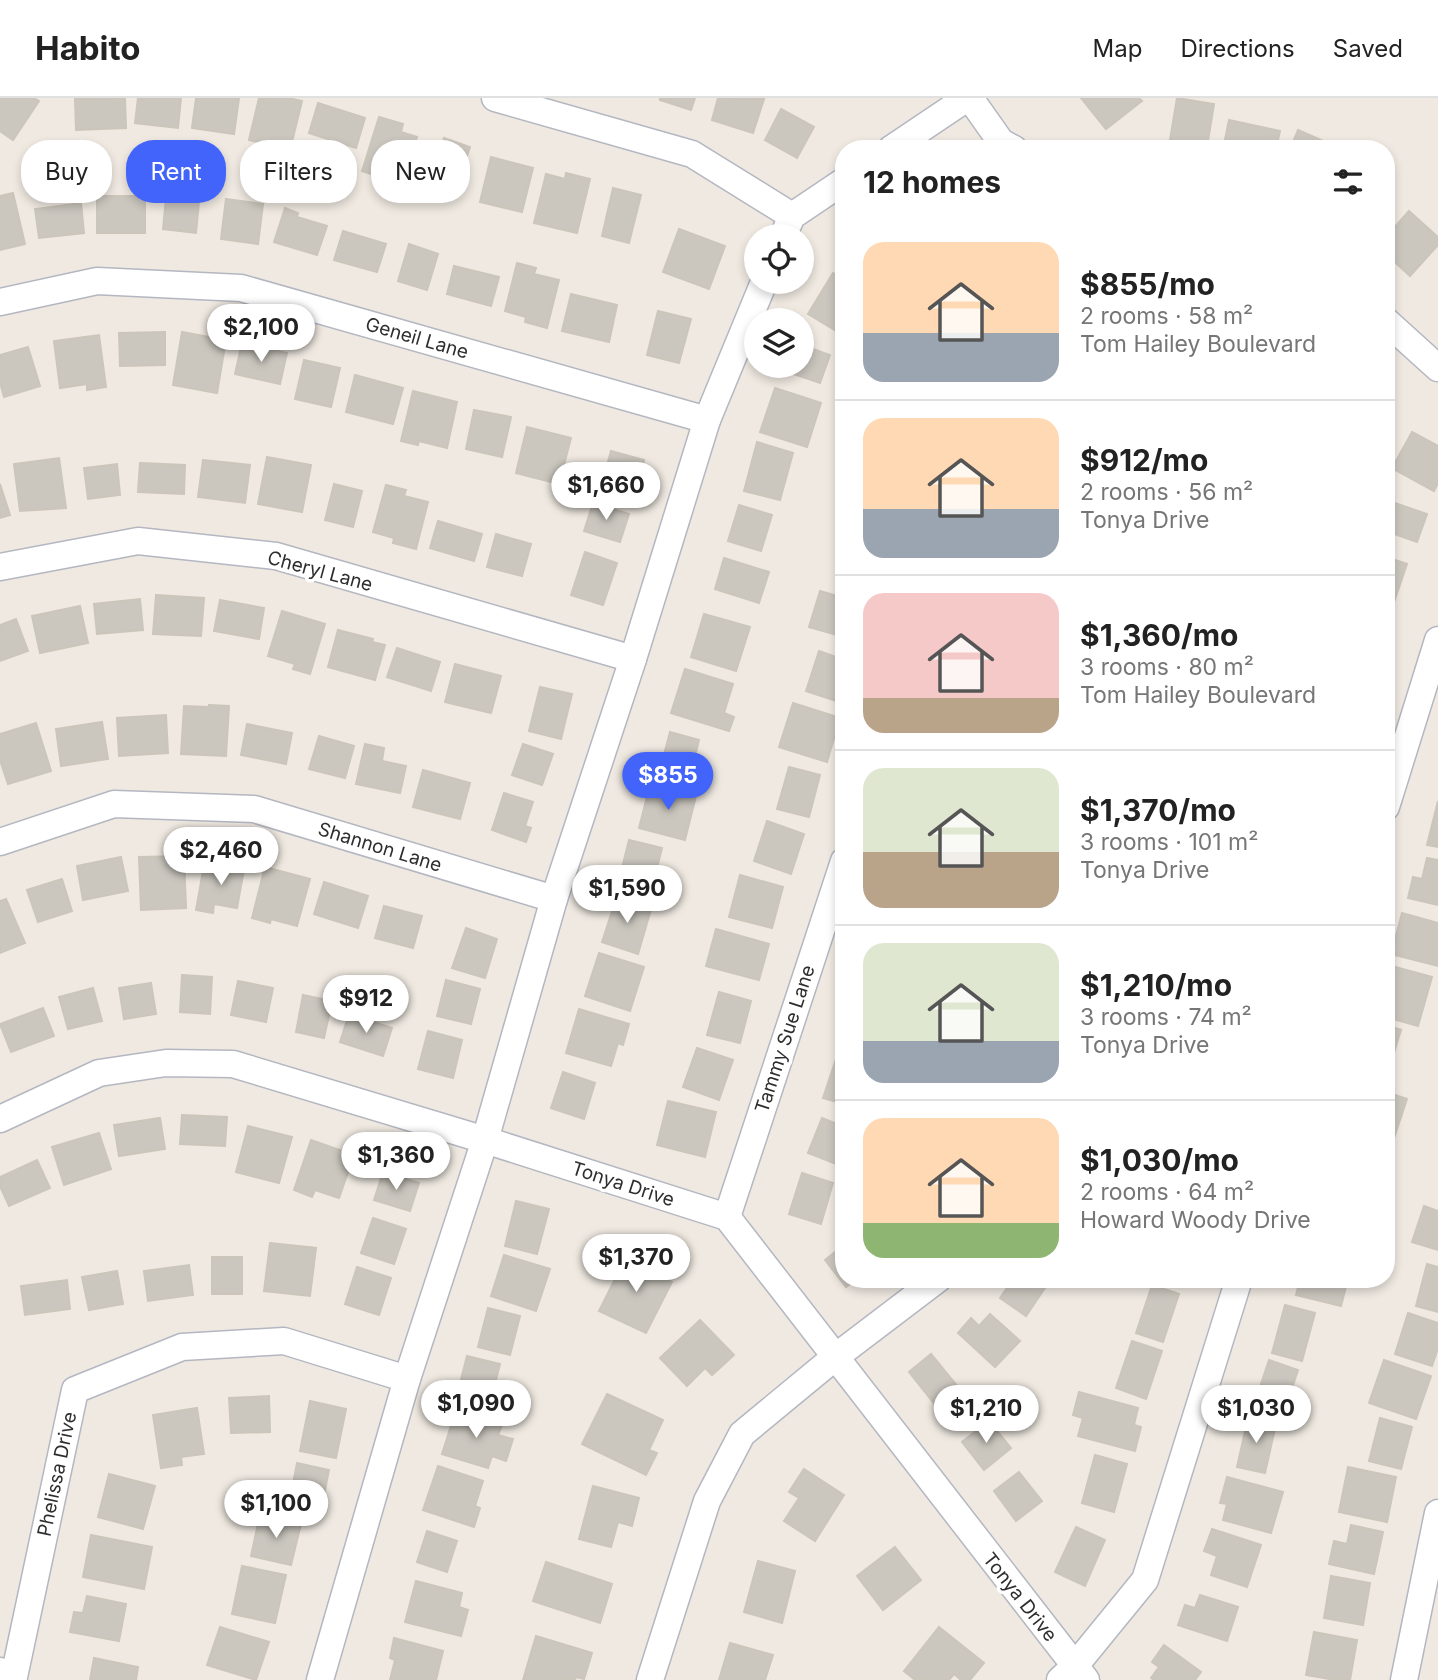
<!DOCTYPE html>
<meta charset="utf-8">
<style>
body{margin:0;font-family:Inter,sans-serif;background:#f2f2f2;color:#222;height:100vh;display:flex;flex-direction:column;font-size:26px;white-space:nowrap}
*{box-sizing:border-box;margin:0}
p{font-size:23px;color:#767676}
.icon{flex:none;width:38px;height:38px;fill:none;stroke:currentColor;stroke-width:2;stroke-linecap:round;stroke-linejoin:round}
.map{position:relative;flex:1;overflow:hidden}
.panel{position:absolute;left:835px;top:42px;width:560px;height:1148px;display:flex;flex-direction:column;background:#fff;border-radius:28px;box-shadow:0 4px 10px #0003}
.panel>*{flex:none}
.top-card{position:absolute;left:21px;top:42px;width:665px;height:63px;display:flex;gap:14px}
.tools{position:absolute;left:744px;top:126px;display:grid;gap:14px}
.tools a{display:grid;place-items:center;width:70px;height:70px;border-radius:50%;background:#fff;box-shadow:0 4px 10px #0003;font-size:35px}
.price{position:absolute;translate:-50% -60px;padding:0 16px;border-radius:24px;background:#fff;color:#222;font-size:23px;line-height:46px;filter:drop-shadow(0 2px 4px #0008)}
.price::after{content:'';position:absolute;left:50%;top:42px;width:21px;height:16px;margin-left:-10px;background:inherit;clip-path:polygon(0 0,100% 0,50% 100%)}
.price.current{background:#4264fb;color:#fff}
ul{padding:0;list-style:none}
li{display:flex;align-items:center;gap:21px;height:175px;padding:0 28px}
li+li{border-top:2px solid #e0e0e0}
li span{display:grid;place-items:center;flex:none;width:196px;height:140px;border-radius:21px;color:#555}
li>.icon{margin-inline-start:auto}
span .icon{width:84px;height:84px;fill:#fffc;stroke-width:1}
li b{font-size:30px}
h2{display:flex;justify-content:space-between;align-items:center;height:84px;padding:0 28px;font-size:30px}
.pill{padding:0 24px;border-radius:28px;background:#fff;box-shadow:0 4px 10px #0003;font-size:24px;line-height:63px}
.pill.current{background:#4264fb;color:#fff}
header{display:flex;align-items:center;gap:42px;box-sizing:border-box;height:98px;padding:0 35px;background:#fff;border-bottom:2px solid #e0e0e0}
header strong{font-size:33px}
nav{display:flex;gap:38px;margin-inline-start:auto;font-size:24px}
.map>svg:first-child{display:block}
</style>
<header>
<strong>Habito</strong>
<nav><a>Map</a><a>Directions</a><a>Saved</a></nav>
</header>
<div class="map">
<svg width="1438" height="1582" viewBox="0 0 1438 1582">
<rect width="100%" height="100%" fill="#efe9e1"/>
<g fill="#cbc7bf" stroke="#cbc5ba" stroke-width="2">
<path d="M0,0H34L39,3L13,42L0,33Z"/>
<path d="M125,0L126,30L76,32L75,1Z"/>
<path d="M138,0H181L178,30L135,25Z"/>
<path d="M196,0H239L234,36L192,30Z"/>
<path d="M259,0H288L302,3L290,52L249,42Z"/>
<path d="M660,0H695L691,12L660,2Z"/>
<path d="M718,0L764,1L753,35L712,22Z"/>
<path d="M1081,0H1139L1142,3L1106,31Z"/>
<path d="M1177,0L1214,6L1207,49L1170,42Z"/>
<path d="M318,5L365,20L356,50L309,35Z"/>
<path d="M781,11L814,29L797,60L765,42Z"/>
<path d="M379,19L403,26L401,34L417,39L402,86L362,73Z"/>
<path d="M1229,22L1280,33L1276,51H1223Z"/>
<path d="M1298,32L1339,50V51H1290Z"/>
<path d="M444,40L470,49L454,96L428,87Z"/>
<path d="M491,59L533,70L522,114L480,104Z"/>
<path d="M566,75L590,81L577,135L534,125L546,76L565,81Z"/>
<path d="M613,90L641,97L629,145L602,138Z"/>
<path d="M13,95L25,146L0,152V98Z"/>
<rect x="97" y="98" width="48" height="37"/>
<path d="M166,100L199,104L196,135L163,131Z"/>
<path d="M226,101L263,106L258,146L221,141Z"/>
<path d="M81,105L84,135L39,140L35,111Z"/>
<path d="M285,110L298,115L297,119L327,128L317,157L274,144Z"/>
<path d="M1409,113L1438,139V147L1410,178L1386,156V139Z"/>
<path d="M679,131L725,148L709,191L663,174Z"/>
<path d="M343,133L386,146L377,174L334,162Z"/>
<path d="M409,146L438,156L427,192L398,183Z"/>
<path d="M517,165L536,170L534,176L559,182L547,230L525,224L526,219L505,213Z"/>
<path d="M454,168L499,179L491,208L447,196Z"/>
<path d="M833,175L844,182V232L841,236L808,216Z"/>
<path d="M571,196L617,207L609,244L562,233Z"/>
<path d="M658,213L691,221L679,265L647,257Z"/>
<path d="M165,234V267L120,268L119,235Z"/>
<path d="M182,234L226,242L217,295L173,287Z"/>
<path d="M99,237L106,289L87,292V286L60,290L54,243Z"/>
<path d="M242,245L287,255L280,286L235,276Z"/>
<path d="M802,247L830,257L820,285L785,273L786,268H802Z"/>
<path d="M28,249L40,288L4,299L0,284V257Z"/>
<path d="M304,262L340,270L331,309L295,301Z"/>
<path d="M355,277L403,290L393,326L346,314Z"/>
<path d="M775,290L821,305L807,349L760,334Z"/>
<path d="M413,293L457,304L447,350L419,343L418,347L401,343Z"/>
<path d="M474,312L511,319L502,359L466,351Z"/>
<path d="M527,329L571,340L559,386L516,375Z"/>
<path d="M1412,334L1438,348V385L1434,393L1392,370Z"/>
<path d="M757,344L793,355L780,402L744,393Z"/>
<path d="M611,353L644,362L635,398L601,390Z"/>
<path d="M267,359L311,367L302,414L258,406Z"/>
<path d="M59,360L66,410L20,413L14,366Z"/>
<path d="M203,362L250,367L245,405L198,399Z"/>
<path d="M140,365L185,367L184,396L138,394Z"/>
<path d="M117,366L120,397L88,401L84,370Z"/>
<path d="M0,386L10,417L0,420Z"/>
<path d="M334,386L362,393L353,429L325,422Z"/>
<path d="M386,387L406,392L404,398L428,404L416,451L393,445L394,440L373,434Z"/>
<path d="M1386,402L1427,416L1417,444L1386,433Z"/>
<path d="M593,405L629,416L620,444L584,433Z"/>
<path d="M739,407L772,417L761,453L728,443Z"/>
<path d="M438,423L482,436L474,463L430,450Z"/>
<path d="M496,436L531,446L522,478L487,469Z"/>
<path d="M585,454L617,465L603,507L571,497Z"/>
<path d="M1386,459L1407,466L1393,507L1386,505Z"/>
<path d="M724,460L769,474L759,505L715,491Z"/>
<path d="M820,493L844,500V539L809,529Z"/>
<path d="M156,497L204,500L201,538L153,536Z"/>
<path d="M140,501L143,532L97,536L94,506Z"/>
<path d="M220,502L264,510L259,541L214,533Z"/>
<path d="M80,508L88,545L40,555L32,518Z"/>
<path d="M282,513L325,526L310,576L293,571L295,566L268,558Z"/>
<path d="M704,516L750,529L736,573L691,559Z"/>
<path d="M16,521L28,553L0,563V527Z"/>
<path d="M338,532L373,541L372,544L385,547L375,582L328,569Z"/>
<path d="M397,550L440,564L431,593L387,579Z"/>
<path d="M819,553L844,562L842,605L806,593Z"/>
<path d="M455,566L501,578L491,615L445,604Z"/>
<path d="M685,571L733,586L724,615L734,619L729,633L671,615Z"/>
<path d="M540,589L572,596L561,641L529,633Z"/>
<path d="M793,605L840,620L827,664L779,649Z"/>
<path d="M209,607L229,608L226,658L181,656L184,608L209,609Z"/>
<path d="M166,617L168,655L119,658L117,620Z"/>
<path d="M102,624L108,661L61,668L56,631Z"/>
<path d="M36,625L51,673L8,686L0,662V636Z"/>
<path d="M247,626L292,635L286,666L241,657Z"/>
<path d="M670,634L699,642L690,679L660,672Z"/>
<path d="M319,638L354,648L345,680L309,671Z"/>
<path d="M365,646L384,650L382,663L406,668L400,695L356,686Z"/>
<path d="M523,646L553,656L542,687L512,677Z"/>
<path d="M789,669L820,677L809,719L777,711Z"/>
<path d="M423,672L470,685L460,721L413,709Z"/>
<path d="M650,687L696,698L685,742L639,730Z"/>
<path d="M504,695L533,704L525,728L531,730L526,744L492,732Z"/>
<path d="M1438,703V749L1427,747Z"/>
<path d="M767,723L804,736L791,776L754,763Z"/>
<path d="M629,742L662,750L651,794L618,786Z"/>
<path d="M184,758L186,810L141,812L139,759Z"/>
<path d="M121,759L128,793L83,802L77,768Z"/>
<path d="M1427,760L1438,762V807L1408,800L1413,779L1422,781Z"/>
<path d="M220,761L245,766L237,810L214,806L213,815L196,812L203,773L218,776Z"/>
<path d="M265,769L310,781L297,828L271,821L270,825L252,820Z"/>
<path d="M740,777L783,789L772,830L729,819Z"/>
<path d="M62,781L72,813L38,824L27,792Z"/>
<path d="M324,784L368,798L358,830L314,816Z"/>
<path d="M617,798L652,808L638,856L602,844Z"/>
<path d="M6,801L25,845L0,855V803Z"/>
<path d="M384,808L422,818L413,850L375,840Z"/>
<path d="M1402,815L1438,825V868L1391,856Z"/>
<path d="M466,830L497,841L485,880L452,870Z"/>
<path d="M716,831L769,846L759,882L706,868Z"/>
<path d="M599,855L644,869L630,913L585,898Z"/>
<path d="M1388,867L1432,879L1418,928L1386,919V875Z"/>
<path d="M182,877L212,879L210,916L180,914Z"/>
<path d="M446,882L480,891L471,926L437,918Z"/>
<path d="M238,883L273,890L266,924L231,917Z"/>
<path d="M151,885L156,916L124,921L119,890Z"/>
<path d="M93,890L102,923L68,931L59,899Z"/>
<path d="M719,894L751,903L740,945L707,937Z"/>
<path d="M303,897L332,903L324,940L296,934Z"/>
<path d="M43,910L54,938L11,954L0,926Z"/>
<path d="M579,911L629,926L623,947L618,945L611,968L566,955Z"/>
<path d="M349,916L392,930L383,958L340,944Z"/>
<path d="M1386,927L1401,932L1386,980Z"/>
<path d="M428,933L462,942L453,980L418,971Z"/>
<path d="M697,950L733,962L719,1002L683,989Z"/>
<path d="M837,958L844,960V1006L823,1000Z"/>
<path d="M563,974L595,985L584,1021L551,1010Z"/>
<path d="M1386,994L1407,1001L1394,1040L1386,1038Z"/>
<path d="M668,1003L716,1014L705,1059L657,1047Z"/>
<path d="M182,1017L227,1019L225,1048L180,1046Z"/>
<path d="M160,1020L165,1051L119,1058L114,1027Z"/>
<path d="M822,1020L844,1029V1069L808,1055Z"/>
<path d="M248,1028L292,1039L279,1085L236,1074Z"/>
<path d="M99,1035L111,1071L64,1087L52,1049Z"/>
<path d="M311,1042L354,1057L339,1100L315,1092L312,1099L294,1092Z"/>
<path d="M37,1062L50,1090L9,1108L0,1088V1079Z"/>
<path d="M383,1074L419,1085L410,1113L374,1102Z"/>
<path d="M802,1075L833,1085L821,1126L789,1116Z"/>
<path d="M516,1103L549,1111L537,1156L505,1148Z"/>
<path d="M1424,1108L1438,1113V1152L1412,1144Z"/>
<path d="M373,1120L406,1131L394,1166L361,1155Z"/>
<path d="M270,1145L316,1150L310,1198L264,1193Z"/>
<path d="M844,1147V1181H856L846,1189L825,1162Z"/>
<path d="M628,1155L651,1167L649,1172L672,1184L646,1235L599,1213Z"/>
<path d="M504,1157L550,1171L536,1213L491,1198Z"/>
<rect x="212" y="1159" width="30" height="37"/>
<path d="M1427,1166L1438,1169V1214L1416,1208Z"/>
<path d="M189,1167L193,1197L148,1203L144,1173Z"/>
<path d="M357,1169L391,1180L379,1217L345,1206Z"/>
<path d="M117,1173L123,1206L89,1212L82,1179Z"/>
<path d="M1013,1181H1051L1026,1218L1000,1200Z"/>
<path d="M1300,1181H1348L1341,1208L1296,1197Z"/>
<path d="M67,1182L70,1211L25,1217L21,1188Z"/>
<path d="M1152,1187L1179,1196L1163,1244L1136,1235Z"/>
<path d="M1285,1207L1315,1215L1302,1263L1272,1255Z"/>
<path d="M488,1210L520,1218L510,1257L478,1249Z"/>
<path d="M1408,1215L1438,1225V1250L1432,1268L1395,1256Z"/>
<path d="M990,1216L1020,1243L995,1269L958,1235L971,1220L979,1228Z"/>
<path d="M700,1222L734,1257L712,1277L705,1270L687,1288L660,1260Z"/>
<path d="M1132,1243L1162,1253L1146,1301L1116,1290Z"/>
<path d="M931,1256L963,1295L940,1313L909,1274Z"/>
<path d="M467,1258L500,1266L489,1310L456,1301Z"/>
<path d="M1269,1262L1298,1272L1282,1320L1253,1310Z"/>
<path d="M1384,1262L1431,1278L1416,1321L1369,1305Z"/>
<path d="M1079,1294L1138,1310L1134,1327L1141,1329L1135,1353L1078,1338L1083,1320L1073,1317Z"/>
<path d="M607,1296L663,1322L649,1352L657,1355L646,1377L582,1346Z"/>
<path d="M269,1298L270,1334L231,1335L229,1300Z"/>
<path d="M310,1303L346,1311L336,1360L300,1353Z"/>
<path d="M197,1310L204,1356L181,1359L182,1367L161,1370L153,1317Z"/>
<path d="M456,1312L502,1327L498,1337L513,1341L506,1363L492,1358L488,1370L442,1356Z"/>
<path d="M1248,1320L1276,1326L1265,1375L1237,1369Z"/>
<path d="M1380,1320L1412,1329L1401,1371L1369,1363Z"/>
<path d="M989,1323L1011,1350L984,1372L962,1344Z"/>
<path d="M1095,1357L1127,1366L1114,1414L1082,1405Z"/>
<path d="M297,1365L329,1372L323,1402L291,1396Z"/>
<path d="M438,1368L483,1383L475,1408L480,1410L474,1429L423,1412Z"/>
<path d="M1348,1369L1396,1379L1387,1424L1339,1414Z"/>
<path d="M804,1371L844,1397L815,1443L784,1423L799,1400L789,1394Z"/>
<path d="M1019,1374L1042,1403L1016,1423L994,1393Z"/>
<path d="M109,1376L155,1388L143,1431L98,1419Z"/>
<path d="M1227,1379L1283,1394L1271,1435L1223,1422L1227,1406L1220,1405Z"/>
<path d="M593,1388L639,1400L632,1428L618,1424L611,1449L579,1441Z"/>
<path d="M260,1416L301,1426L291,1467L251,1458Z"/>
<path d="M1351,1427L1383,1434L1374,1476L1329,1466L1334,1443L1347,1446Z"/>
<path d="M1076,1429L1105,1442L1085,1488L1055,1474Z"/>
<path d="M1212,1431L1261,1447L1247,1489L1211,1477L1217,1458L1204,1453Z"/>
<path d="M427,1433L457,1443L447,1474L417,1464Z"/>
<path d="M91,1437L152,1449L144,1491L83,1479Z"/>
<path d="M895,1449L921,1482L883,1512L857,1478Z"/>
<path d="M758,1463L795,1473L782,1525L744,1514Z"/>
<path d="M546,1464L612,1486L600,1525L533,1503Z"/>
<path d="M242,1468L286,1477L275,1525L232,1516Z"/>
<path d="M1331,1478L1370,1485L1363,1527L1324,1520Z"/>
<path d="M416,1483L462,1495L459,1509L468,1512L461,1538L405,1524Z"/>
<path d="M1200,1497L1238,1509L1227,1543L1178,1527L1185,1507L1195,1510Z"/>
<path d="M87,1498L126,1506L119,1543L70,1534L74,1514L83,1515Z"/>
<path d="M220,1529L269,1544L256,1582L207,1567Z"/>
<path d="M939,1529L984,1565L970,1582H961L954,1576L949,1582H915L904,1573Z"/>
<path d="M1314,1534L1357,1542L1350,1582H1335L1306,1577Z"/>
<path d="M536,1538L592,1555L584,1581L576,1579L575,1582H523Z"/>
<path d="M394,1540L443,1553L436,1582H390L395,1562L390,1560Z"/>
<path d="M730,1545L773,1557L765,1582H719Z"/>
<path d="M1164,1547L1201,1574L1195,1582H1154L1151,1580L1159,1569L1152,1564Z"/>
<path d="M94,1560L138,1569L136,1582H90Z"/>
</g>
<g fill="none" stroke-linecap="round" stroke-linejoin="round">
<defs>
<g id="minor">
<path d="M495,0L692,56L792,118"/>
<path d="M970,0L1001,44L1014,51"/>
<path d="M891,51L967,0"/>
<path d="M783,138L792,118L844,83"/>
<path d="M0,204L97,183L241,190L707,322"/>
<path d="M1386,223L1438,270"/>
<path d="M0,469L138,443L276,458L633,561"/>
<path d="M1386,709L1438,542"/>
<path d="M0,744L114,706L254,711L554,801"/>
<path d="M0,1021L99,975L166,965L233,966L485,1042L727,1119L1086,1582"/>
<path d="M727,1119L844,763"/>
<path d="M0,1573L14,1579L75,1292L182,1249L284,1243L407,1281"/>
<path d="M320,1582L407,1281L485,1042L554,801L633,561L707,322L764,184"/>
<path d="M650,1582L707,1403L742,1336L834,1260L938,1181"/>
<path d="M1060,1582L1074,1569L1145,1482L1239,1181"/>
<path d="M1404,1582L1438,1415"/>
</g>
</defs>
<use href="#minor" stroke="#b4b7c1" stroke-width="29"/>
<use href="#minor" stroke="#fff" stroke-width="26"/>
</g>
<g text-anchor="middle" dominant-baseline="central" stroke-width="7" stroke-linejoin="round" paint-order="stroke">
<g font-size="19" fill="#2e2e2e" stroke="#fff">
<text transform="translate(417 240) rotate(16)">Geneil Lane</text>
<text transform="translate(320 473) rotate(15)">Cheryl Lane</text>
<text transform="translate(380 749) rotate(17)">Shannon Lane</text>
<text transform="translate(785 941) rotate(-72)">Tammy Sue Lane</text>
<text transform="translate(623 1086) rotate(18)">Tonya Drive</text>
<text transform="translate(57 1376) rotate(-78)">Phelissa Drive</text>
<text transform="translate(1020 1499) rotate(52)">Tonya Drive</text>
</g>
</g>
</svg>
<div class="tools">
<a><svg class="icon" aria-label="locate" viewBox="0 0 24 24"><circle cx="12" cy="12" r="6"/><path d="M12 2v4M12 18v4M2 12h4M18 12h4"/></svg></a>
<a><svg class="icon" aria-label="layers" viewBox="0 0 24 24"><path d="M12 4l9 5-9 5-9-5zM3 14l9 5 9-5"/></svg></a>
</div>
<b class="price" style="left:261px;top:266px">$2,100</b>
<b class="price" style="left:606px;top:424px">$1,660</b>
<b class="price current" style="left:668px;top:714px">$855</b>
<b class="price" style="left:221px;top:789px">$2,460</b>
<b class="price" style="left:627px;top:827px">$1,590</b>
<b class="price" style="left:366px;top:937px">$912</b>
<b class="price" style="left:396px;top:1094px">$1,360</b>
<b class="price" style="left:636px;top:1196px">$1,370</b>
<b class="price" style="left:476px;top:1342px">$1,090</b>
<b class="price" style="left:986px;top:1347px">$1,210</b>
<b class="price" style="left:1256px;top:1347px">$1,030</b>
<b class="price" style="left:276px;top:1442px">$1,100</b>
<div class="top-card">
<a class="pill">Buy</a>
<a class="pill current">Rent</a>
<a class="pill">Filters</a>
<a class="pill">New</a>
</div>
<section class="panel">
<h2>12 homes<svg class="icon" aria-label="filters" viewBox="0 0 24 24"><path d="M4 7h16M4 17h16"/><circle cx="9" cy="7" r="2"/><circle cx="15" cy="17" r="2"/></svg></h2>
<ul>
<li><span style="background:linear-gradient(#ffd9b3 65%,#9aa5b1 0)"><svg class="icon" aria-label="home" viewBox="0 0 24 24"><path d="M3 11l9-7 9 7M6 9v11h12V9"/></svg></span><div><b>$855/mo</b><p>2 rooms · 58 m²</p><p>Tom Hailey Boulevard</p></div></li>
<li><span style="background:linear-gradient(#ffd9b3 65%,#9aa5b1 0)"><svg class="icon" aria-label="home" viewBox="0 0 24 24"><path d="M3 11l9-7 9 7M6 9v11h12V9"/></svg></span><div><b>$912/mo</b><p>2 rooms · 56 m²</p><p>Tonya Drive</p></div></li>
<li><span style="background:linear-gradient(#f6c9c9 75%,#b9a48a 0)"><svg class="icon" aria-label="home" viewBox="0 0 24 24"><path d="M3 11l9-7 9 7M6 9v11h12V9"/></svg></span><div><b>$1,360/mo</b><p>3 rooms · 80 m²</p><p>Tom Hailey Boulevard</p></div></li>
<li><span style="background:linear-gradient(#dfe7d0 60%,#b9a48a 0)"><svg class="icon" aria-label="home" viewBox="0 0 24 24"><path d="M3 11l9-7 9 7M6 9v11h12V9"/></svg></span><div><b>$1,370/mo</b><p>3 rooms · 101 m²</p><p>Tonya Drive</p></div></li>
<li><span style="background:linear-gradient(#dfe7d0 70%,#9aa5b1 0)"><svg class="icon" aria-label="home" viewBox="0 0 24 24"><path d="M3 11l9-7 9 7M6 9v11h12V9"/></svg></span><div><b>$1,210/mo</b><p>3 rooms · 74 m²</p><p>Tonya Drive</p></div></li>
<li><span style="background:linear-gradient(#ffd9b3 75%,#8fb573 0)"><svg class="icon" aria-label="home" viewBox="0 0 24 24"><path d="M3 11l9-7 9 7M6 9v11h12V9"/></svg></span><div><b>$1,030/mo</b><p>2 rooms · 64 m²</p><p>Howard Woody Drive</p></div></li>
</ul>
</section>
</div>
